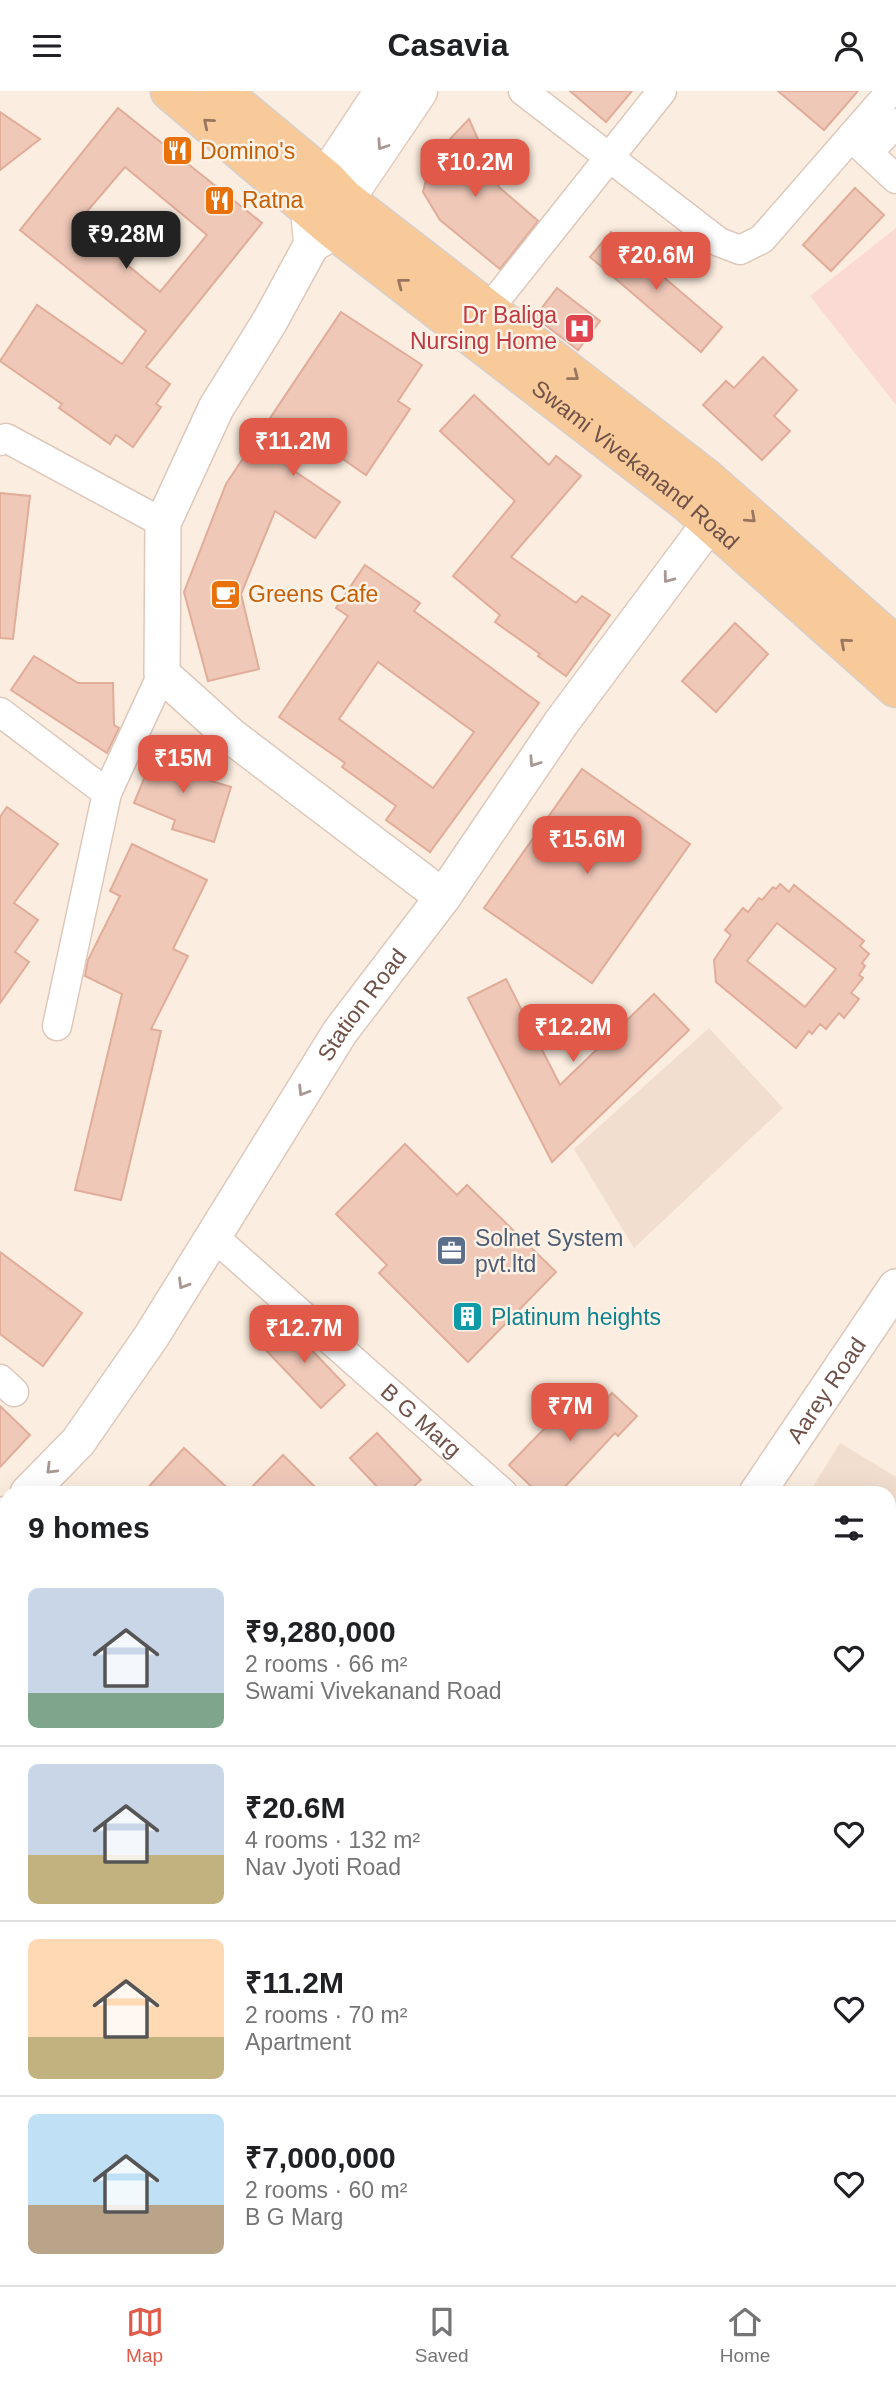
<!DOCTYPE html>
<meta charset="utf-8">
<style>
body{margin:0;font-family:Helvetica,sans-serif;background:#f6f6f6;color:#202124;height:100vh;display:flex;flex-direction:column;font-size:26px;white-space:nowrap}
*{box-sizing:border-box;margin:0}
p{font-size:23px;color:#757577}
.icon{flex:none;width:38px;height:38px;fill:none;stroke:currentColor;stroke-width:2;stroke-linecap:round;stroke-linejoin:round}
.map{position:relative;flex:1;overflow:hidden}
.drawer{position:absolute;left:0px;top:1395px;width:896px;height:800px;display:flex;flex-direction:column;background:#fff;border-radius:21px 21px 0 0;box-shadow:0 7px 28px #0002}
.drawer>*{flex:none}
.price{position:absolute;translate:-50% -60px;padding:0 16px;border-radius:14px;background:#e15948;color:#fff;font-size:23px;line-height:46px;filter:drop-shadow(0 2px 4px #0008)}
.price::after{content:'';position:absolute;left:50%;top:42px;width:21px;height:16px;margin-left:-10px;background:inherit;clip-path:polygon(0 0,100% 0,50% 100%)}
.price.active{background:#222;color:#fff}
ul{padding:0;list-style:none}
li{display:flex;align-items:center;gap:21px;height:175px;padding:0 28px}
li+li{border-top:2px solid #e0e0e0}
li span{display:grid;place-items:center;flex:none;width:196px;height:140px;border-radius:10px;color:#555}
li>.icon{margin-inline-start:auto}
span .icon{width:84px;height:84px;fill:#fffc;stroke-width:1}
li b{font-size:30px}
h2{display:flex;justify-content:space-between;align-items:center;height:84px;padding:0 28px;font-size:30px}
header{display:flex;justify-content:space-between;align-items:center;height:91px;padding:0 28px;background:#fff;font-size:32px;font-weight:800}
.dock{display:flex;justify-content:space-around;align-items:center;height:98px;border-top:2px solid #e0e0e0;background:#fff;font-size:19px;color:#757577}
.dock a{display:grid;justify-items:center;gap:4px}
.dock .active{color:#e15948}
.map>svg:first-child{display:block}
</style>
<header><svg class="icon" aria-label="menu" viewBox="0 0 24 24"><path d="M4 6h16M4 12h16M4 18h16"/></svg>Casavia<svg class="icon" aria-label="person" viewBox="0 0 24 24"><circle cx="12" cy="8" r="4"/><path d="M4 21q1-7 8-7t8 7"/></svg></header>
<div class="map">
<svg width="896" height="2194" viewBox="0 0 896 2194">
<rect width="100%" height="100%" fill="#fbeddf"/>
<g fill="#f2dece">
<path d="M709,937L783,1017L634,1157L574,1058Z"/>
<path d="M840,1352L896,1386V1602L889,1612V1402H809Z"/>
<path d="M896,1956V2049L889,2035V1965Z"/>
</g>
<path fill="#fbdad3" d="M896,137V314L810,205Z"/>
<g fill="#efc8b8" stroke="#e1ac99" stroke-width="2" fill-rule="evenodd">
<path d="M570,0H632L606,31Z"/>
<path d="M778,0H858L824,39Z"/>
<path d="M118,17L262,132L146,276L170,293L156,313L161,316L133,356L116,344L110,353L59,317L62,313L0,270L37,214L122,273L146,240L20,139ZM125,76L207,144L160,201L77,132Z"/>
<path d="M0,21L40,48L0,79Z"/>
<path d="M469,28L499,96L538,130L500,178L440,129L423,101L431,68Z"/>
<path d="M855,97L884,124L831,180L803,154Z"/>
<path d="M611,141L722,236L701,261L590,166Z"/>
<path d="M557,197L600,230L578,259L535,226Z"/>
<path d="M341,221L422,274L398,310L410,318L366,384L311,346L290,377L340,411L315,447L275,420L241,503L259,578L208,590L184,501L226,393Z"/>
<path d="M763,266L797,299L774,325L790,340L762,369L703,314L726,290L734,297Z"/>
<path d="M474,304L549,374L556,365L581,385L511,466L576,512L582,505L610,524L566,585L538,565L540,563L495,531L500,524L453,485L515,410L440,340Z"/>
<path d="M0,402L30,405L13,548L0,547Z"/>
<path d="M365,474L420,512L414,520L539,612L430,761L386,729L396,715L342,676L345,672L279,626L348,525L336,517ZM378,571L474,641L433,697L339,628Z"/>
<path d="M735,532L768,563L716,621L682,590Z"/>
<path d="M34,565L78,592H113L114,634L119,637L107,662L11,599Z"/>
<path d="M160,649L182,658L174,679L231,696L214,751L172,738L175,729L134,712Z"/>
<path d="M582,678L690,753L592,892L484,817Z"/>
<path d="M7,716L58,753L14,812L38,829L15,861L29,871L0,912V726Z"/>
<path d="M132,753L207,789L173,858L188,865L151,938L161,940L121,1109L75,1099L122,903L85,885L88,869L120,805L110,800Z"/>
<path d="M780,793L789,801L794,794L864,850L860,855L869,863L862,872L865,875L859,884L863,887L851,902L859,908L844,927L839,922L826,938L820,933L812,943L809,940L796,957L716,891L714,869L731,844L725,839L743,817L748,821L759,807L762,809L773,796L776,798ZM777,832L836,878L805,916L747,870Z"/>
<path d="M506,888L560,994L654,903L689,939L552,1071L468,907Z"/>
<path d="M405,1053L457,1104L467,1094L556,1181L468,1271L379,1182L387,1174L336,1123Z"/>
<path d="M0,1161L82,1222L43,1275L0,1243Z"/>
<path d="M286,1232L345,1294L321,1317L262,1255Z"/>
<path d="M612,1302L637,1325L618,1345L615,1342L559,1402H538L509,1374L577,1304L594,1321Z"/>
<path d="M0,1315L30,1344L0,1376Z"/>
<path d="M377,1342L421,1389L406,1402H383L350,1367Z"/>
<path d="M184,1357L233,1402H143Z"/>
<path d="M283,1364L321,1402H246Z"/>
</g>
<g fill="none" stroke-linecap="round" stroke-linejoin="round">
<defs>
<g id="minor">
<path d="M523,0L719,151L740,159L762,148L891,0"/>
<path d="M851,46L896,88"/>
<path d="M868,62L896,32"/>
<path d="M488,219L662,0"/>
<path d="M0,350L6,347L163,432"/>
<path d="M0,621L107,702"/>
<path d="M57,935L107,702L162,583"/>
<path id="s1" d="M213,1145L503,1402"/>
<path d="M0,1288L14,1301"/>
<path d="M889,2068L896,2081"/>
</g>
<g id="tertiary">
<path d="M313,151L270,230L216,317L163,432L162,583L231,645L443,806"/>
<path id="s2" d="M28,1402L78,1351L151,1246L340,941L443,806L561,632L709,433"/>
<path id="s3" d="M757,1402L896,1196"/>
<path d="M0,1430L7,1423"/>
<path d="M0,1455L7,1461"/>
<path d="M0,1960L7,1965"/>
<path d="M270,2188L277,2194"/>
<path d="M177,2194L186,2188"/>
</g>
<path id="secondary" d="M384,0L326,88L310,119L313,151L334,139L345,108L418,0"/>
<g id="primary">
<path id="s4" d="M170,0L334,139L688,412L896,597"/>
<path d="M220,0L326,88L345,108L707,388L896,555"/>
</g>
</defs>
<use href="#minor" stroke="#dec8bc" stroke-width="31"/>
<use href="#tertiary" stroke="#dec8bc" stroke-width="38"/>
<use href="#secondary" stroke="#e5cbbc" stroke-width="41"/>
<use href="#primary" stroke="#d7cfcc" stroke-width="41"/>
<use href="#minor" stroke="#fff" stroke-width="28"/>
<use href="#tertiary" stroke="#fff" stroke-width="35"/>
<use href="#secondary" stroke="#fff" stroke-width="38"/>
<use href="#primary" stroke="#f8ca99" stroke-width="38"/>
<defs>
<g id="rail">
<path d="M0,1632L7,1638"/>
<path d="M0,1654L7,1660"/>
<path d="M0,1731L7,1737"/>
<path d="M0,1752L7,1758"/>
<path d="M0,1834L7,1839"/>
<path d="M485,2188L493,2194"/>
<path d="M526,2188L534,2194"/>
<path d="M552,2188L559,2194"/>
<path d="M588,2188L595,2194"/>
<path d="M615,2188L622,2194"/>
</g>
</defs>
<use href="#rail" stroke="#aea0c2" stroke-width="8"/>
<use href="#rail" stroke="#fef1e5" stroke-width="5" stroke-dasharray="16" stroke-linecap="butt"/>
</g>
<defs><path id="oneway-chevron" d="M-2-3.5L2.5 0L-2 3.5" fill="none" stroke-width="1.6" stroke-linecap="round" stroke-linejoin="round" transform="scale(1.75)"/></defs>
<g stroke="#997660">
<use href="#oneway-chevron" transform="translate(208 32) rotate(-140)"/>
<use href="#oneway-chevron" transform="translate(402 192) rotate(-142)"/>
<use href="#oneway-chevron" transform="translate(574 285) rotate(38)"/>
<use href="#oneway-chevron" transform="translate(751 427) rotate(42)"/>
<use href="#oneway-chevron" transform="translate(845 552) rotate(-139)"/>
</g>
<g stroke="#a99791">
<use href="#oneway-chevron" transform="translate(382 54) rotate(124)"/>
<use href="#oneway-chevron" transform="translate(668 487) rotate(127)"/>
<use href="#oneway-chevron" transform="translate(534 671) rotate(124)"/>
<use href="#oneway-chevron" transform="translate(303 1000) rotate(122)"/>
<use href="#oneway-chevron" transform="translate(183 1193) rotate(121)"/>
<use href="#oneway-chevron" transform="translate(51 1378) rotate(135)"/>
</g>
<defs>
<symbol id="restaurant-square" viewBox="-11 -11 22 22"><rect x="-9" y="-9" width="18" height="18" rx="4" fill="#e8710a" stroke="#fef1e5"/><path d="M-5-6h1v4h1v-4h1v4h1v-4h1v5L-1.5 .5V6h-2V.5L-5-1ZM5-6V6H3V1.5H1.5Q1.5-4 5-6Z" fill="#fff"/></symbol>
<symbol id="hospital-square" viewBox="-11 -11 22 22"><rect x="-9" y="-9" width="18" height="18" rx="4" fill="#e0444e" stroke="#fef1e5"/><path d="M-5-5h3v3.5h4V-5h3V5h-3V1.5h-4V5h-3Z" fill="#fff"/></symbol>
<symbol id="cafe-square" viewBox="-11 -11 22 22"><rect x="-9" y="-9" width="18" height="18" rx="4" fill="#e8710a" stroke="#fef1e5"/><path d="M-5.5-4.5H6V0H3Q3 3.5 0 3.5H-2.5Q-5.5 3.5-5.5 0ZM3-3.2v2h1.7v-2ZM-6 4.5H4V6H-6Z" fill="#fff"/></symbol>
<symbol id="office-square" viewBox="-11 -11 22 22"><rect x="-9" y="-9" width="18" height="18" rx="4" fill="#5c6f8a" stroke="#fef1e5"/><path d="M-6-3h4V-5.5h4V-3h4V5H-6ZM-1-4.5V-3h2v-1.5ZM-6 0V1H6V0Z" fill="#fff"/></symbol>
<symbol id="building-square" viewBox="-11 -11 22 22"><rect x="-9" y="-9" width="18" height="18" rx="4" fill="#0f9aa8" stroke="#fef1e5"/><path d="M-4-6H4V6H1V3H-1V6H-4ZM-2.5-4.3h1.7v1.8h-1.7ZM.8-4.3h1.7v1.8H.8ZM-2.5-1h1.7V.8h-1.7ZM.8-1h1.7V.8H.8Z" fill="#fff"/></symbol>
</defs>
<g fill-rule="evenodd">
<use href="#restaurant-square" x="160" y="42" width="35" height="35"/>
<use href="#restaurant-square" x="202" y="92" width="35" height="35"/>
<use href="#hospital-square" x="562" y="220" width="35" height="35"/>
<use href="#cafe-square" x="208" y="486" width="35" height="35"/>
<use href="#office-square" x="434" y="1142" width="35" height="35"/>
<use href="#building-square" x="450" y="1208" width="35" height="35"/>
</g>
<g text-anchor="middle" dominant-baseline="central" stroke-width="5" stroke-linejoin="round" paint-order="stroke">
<g font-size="23" fill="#c56008" stroke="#fef1e5" text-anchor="start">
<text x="200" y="60">Domino's</text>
<text x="242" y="109">Ratna</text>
<text x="248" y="503">Greens Cafe</text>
</g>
<g font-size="23" fill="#be3a42" stroke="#fef1e5" text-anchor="end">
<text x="557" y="224">Dr Baliga<tspan x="557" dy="26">Nursing Home</tspan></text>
</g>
<g font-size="23" fill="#705248" stroke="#fef1e5">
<text stroke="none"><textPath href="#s4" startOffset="597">Swami Vivekanand Road</textPath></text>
<text stroke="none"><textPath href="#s2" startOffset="593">Station Road</textPath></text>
<text stroke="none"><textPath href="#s3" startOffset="124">Aarey Road</textPath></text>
<text stroke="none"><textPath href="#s1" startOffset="278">B G Marg</textPath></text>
</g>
<g font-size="23" fill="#4e5e75" stroke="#fef1e5" text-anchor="start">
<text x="475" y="1147">Solnet System<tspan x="475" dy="26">pvt.ltd</tspan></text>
</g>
<g font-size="23" fill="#0d838f" stroke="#fef1e5" text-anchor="start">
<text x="491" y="1226">Platinum heights</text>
</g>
</g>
</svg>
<b class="price" style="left:475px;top:108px">₹10.2M</b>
<b class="price active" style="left:126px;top:180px">₹9.28M</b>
<b class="price" style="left:656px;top:201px">₹20.6M</b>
<b class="price" style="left:293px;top:387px">₹11.2M</b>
<b class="price" style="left:183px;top:704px">₹15M</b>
<b class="price" style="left:587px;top:785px">₹15.6M</b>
<b class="price" style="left:573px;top:973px">₹12.2M</b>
<b class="price" style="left:304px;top:1274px">₹12.7M</b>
<b class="price" style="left:570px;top:1352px">₹7M</b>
<section class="drawer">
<h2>9 homes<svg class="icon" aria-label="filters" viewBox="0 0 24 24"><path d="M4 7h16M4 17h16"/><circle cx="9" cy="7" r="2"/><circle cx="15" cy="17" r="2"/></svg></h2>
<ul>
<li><span style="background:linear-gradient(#c9d6e8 75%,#7fa58c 0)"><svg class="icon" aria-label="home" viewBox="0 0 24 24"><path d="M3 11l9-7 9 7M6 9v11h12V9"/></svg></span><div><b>₹9,280,000</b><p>2 rooms · 66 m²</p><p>Swami Vivekanand Road</p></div><svg class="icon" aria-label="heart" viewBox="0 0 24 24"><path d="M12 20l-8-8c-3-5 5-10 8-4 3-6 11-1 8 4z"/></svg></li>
<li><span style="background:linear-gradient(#c9d6e8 65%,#c2b280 0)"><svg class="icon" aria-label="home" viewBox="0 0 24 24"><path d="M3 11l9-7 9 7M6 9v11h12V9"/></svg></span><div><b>₹20.6M</b><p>4 rooms · 132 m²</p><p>Nav Jyoti Road</p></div><svg class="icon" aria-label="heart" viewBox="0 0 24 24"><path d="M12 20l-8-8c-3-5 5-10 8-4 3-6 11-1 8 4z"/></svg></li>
<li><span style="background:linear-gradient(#ffd9b3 70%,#c2b280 0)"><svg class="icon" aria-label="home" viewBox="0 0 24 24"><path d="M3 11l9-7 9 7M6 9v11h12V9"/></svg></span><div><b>₹11.2M</b><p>2 rooms · 70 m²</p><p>Apartment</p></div><svg class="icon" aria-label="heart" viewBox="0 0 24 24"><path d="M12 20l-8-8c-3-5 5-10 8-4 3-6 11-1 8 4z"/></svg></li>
<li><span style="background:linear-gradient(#bfe0f5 65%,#b9a48a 0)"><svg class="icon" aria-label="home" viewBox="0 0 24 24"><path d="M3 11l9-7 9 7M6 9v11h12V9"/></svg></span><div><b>₹7,000,000</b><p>2 rooms · 60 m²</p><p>B G Marg</p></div><svg class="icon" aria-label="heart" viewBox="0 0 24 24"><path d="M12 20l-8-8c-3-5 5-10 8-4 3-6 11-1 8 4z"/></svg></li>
</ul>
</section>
</div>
<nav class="dock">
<a class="active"><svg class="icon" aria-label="map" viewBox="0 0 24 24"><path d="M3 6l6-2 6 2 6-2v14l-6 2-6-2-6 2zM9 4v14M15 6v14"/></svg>Map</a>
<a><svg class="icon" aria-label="saved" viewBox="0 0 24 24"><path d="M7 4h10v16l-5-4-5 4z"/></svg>Saved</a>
<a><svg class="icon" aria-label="home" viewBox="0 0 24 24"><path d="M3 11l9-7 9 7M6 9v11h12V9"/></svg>Home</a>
</nav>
